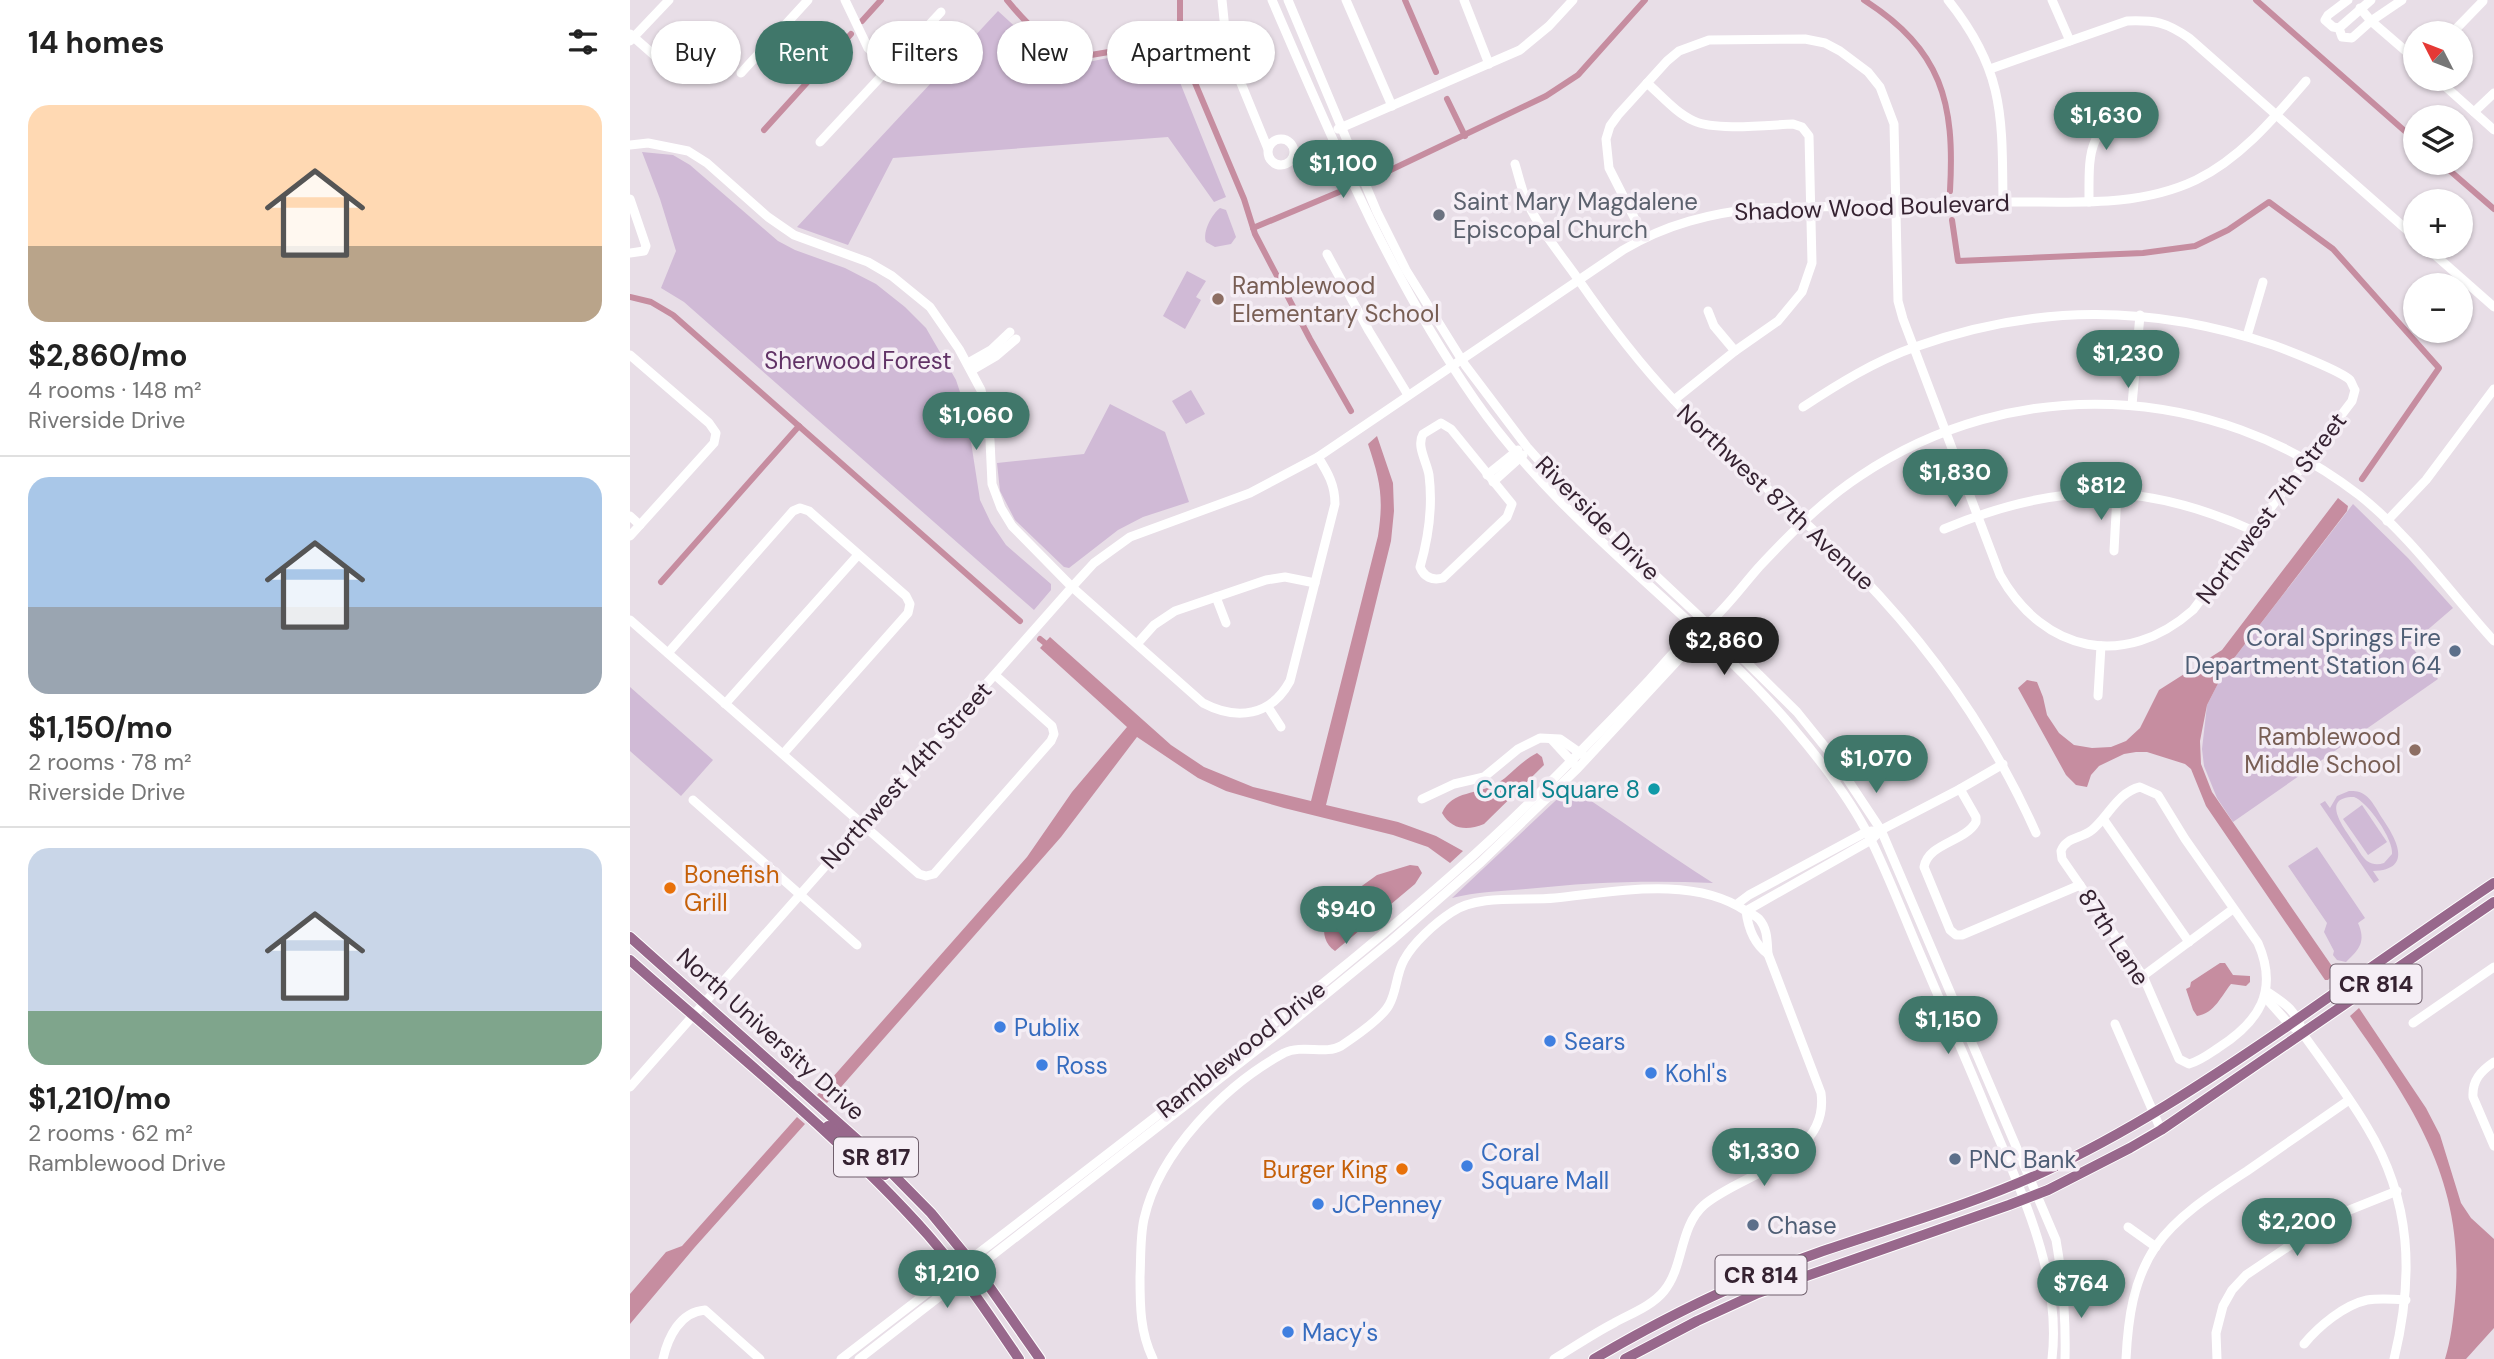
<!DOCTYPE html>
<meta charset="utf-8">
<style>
body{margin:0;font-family:"DM Sans",sans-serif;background:#f6f6f6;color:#222;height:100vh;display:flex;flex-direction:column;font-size:26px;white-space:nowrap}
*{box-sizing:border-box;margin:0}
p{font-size:23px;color:#767676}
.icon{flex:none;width:38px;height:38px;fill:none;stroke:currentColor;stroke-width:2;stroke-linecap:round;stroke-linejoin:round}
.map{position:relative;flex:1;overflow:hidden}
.drawer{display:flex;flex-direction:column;background:#fff;width:630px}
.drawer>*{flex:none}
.banner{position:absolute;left:21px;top:21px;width:665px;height:63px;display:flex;gap:14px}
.needle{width:46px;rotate:312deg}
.fabs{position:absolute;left:1773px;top:21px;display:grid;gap:14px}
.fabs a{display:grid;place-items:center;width:70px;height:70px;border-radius:50%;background:#fff;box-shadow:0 2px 5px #0004;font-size:35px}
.price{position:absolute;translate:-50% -60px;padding:0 16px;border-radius:24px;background:#40776a;color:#fff;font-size:23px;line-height:46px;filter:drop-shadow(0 2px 4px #0008)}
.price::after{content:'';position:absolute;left:50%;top:42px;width:21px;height:16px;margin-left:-10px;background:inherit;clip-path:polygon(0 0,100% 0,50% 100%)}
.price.selected{background:#222;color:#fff}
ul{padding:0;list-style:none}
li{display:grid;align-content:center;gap:14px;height:371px;padding:0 28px}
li+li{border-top:2px solid #e0e0e0}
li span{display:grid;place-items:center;height:217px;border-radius:21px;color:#555}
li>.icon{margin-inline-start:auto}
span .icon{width:126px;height:126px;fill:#fffc;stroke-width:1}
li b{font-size:30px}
h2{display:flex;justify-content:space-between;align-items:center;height:84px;padding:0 28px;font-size:30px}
.chip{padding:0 24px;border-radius:32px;background:#fff;box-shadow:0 2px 5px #0004;font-size:24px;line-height:63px}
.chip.selected{background:#40776a;color:#fff}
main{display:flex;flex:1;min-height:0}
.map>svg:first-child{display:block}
</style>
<main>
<section class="drawer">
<h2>14 homes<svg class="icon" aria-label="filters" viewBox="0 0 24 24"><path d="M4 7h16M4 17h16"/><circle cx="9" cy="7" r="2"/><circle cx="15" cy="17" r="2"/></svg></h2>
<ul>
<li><span style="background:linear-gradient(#ffd9b3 65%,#b9a48a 0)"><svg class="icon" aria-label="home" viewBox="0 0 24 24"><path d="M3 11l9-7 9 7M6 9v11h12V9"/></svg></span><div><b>$2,860/mo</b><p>4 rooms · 148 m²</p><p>Riverside Drive</p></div></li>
<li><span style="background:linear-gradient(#a9c7e8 60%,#9aa5b1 0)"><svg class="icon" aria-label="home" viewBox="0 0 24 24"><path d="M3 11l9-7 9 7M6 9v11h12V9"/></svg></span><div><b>$1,150/mo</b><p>2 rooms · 78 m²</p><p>Riverside Drive</p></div></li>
<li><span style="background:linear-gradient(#c9d6e8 75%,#7fa58c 0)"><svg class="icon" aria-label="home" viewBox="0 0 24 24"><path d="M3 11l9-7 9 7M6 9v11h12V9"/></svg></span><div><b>$1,210/mo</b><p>2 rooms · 62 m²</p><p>Ramblewood Drive</p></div></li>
</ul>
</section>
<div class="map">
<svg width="1864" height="1359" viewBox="0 0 1864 1359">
<rect width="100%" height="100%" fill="#e8dee7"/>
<g fill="#d0bad6" fill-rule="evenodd">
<path d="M368,11L422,60L443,65L523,49L541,60L596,197L584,202L538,137L263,158L218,245L167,227Z"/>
<path d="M12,152L43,155L60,165L148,241L165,250L215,268L246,284L275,307L296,328L326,380L336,410L350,500L361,523L376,545L421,584V590L404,610L54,302L31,288L46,251L30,199Z"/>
<path d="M590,208L596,210L606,237L601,244L585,247L576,242C572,232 582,214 590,208Z"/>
<path d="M557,271L576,281L566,297L571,300L555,329L533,316Z"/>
<path d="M561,390L575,414L556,424L542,401Z"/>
<path d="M480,404L535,432L559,502L513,517L488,530L439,568L434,567L385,520L370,491L367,463L454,454Z"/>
<path d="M1723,504L1778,558L1823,608L1780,645L1808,679L1603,822L1587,798L1574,766L1572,749L1577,705L1595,670Z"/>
<path d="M0,687L83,760L51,796L0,751Z"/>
<path d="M940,787C988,818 1034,852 1083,883C1020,880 959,882 896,889C871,891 846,892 822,898Z"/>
<path d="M1719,791C1725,791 1730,791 1735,795C1742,800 1747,810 1752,818C1765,837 1785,870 1743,871L1749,880L1744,883L1690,804L1695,801L1700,808L1707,796ZM1724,797C1738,802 1764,840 1762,854L1754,863C1748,865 1743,865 1737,861C1732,857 1728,849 1724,843C1715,829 1689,797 1724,797Z"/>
<path d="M1732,805L1757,842L1738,855L1713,819Z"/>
<path d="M1687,847L1735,918L1728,923C1736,941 1730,949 1716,962L1707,960L1703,955L1704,951L1694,932L1697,923L1658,866Z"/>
</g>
<g fill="#c68da0">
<path d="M747,436L763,483L764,511L761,541L696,805L768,822L806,836L833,851L820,863L798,847L763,835L654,808L596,791L568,778L507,737L431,837L197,1103L187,1095L397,857L442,792L497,727L410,648L420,637L541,745L574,767L623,787L681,801L748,536C754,497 750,480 738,444Z"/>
<path d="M1708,498L1718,506L1717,511L1595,670L1577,705L1570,741L1571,764L1582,792L1706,972L1698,980H1695L1576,806L1561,769L1555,764L1517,752H1506L1494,754L1469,766L1461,775L1457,787L1446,785L1436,775L1388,688L1397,680L1407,682L1413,697L1417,715L1429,733L1444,745L1462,748L1481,747L1496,741L1510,728L1529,690L1592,650Z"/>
<path d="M907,753L912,757L914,765L854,824C837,831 822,830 812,813C822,790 848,795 868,783C882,774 891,761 907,753Z"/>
<path d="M780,865L788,866L792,873L785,884L705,951C685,937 697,911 705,893L715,887L729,888L747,875Z"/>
<path d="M1590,963H1595L1603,975L1620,976V982L1616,986L1601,984C1591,996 1585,1013 1567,1016L1563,1010L1556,989L1560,987L1561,982Z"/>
<path d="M1729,1008L1796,1108L1810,1135L1831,1203L1841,1218L1864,1239V1328L1836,1359H1815C1821,1340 1823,1320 1825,1301C1836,1183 1784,1107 1720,1016Z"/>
<path d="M167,1117L175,1124L65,1247L0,1324V1294L36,1252L52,1246Z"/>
</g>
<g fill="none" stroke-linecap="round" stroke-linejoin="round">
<g stroke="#c68da0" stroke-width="6">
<path d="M377,0C399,27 420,49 455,56L550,40"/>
<path d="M550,0V40L560,71L614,199L625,234L680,339L721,411"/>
<path d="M775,0L806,72"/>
<path d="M1234,0C1312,50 1325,102 1320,191"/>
<path d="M1626,0L1785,140"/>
<path d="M232,21L251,0"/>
<path d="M817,99L835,136"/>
<path d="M134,130L221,34"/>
<path d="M1811,163L1864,209"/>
<path d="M750,175L916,96L948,75L1015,0"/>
<path d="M1322,220L1328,261L1513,253L1565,246L1598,230L1639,202L1703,249L1809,368L1732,479"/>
<path d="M623,228L709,192"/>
<path d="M0,297L21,302L43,315L390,621"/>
<path d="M31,582L169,426"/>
<path d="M410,639L420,647"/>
</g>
<defs>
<g id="major">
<path d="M0,937L240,1151L301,1213L347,1269L410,1359"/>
<path d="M0,960C100,1049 208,1134 298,1235C332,1274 360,1316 389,1359"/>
<path d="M198,1126L222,1147L236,1153L239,1151"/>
<path d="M225,1158L234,1159L255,1175"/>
<path d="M964,1359C1037,1316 1113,1279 1193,1251C1266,1226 1341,1205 1411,1173C1498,1133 1577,1081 1656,1027C1725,979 1794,930 1864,883"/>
<path d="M995,1359L1067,1321L1128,1293L1379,1205L1418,1190L1500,1148L1531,1130L1864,902"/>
</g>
</defs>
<use href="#major" stroke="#fff" stroke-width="12"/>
<g stroke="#fff" stroke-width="9">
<path d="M215,0L238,48L259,68"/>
<path d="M592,0L597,49L638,149"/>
<path d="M642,0C702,139 758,275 845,400C933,527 1065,612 1163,728C1192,762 1221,800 1241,840C1261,881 1277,924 1295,965C1316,1015 1338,1063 1358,1113C1390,1190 1432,1273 1422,1359"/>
<path d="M658,0L747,212L776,270L835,365L897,447L938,493L1087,633L1167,712L1200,753L1251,830L1426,1240C1433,1280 1436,1318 1435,1359"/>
<path d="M716,0L762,106"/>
<path d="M834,0L859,64"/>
<path d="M1318,0C1375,71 1372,117 1373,202"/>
<path d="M1422,0L1440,41"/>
<path d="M1741,0L1709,28L1712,37L1722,38L1741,21L1772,0"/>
<path d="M1730,8L1741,21L1785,59"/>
<path d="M1709,28L1703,27L1695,20L1698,15L1718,0"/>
<path d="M1822,33L1853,1"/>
<path d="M0,34L24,55"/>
<path d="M0,41L39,0"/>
<path d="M1360,69L1497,21C1525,20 1536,22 1559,38L1785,237"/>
<path d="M111,73L178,0"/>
<path d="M1807,79L1864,130"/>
<path d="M1017,83C1032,96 1046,113 1064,121C1085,131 1139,125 1163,124L1172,127L1179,136L1182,263L1172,292L1148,321L1105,351L1044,400"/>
<path d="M1844,112L1864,93"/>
<path d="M708,129L890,50L919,26L943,0"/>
<circle cx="651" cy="152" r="13"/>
<path d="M190,142L311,12"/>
<path d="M0,145L18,143L58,151L77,163L138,217L164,235L238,262L262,276L300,307L329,349L351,390L357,414L360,440L362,484L371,508L382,526L442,587L573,703C607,721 641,716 660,681L705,504C705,485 698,473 688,457"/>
<path d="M885,164C889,177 892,192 898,204C911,231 931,255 948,279C977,321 1008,362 1043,399C1100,461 1169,512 1228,573C1303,650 1362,734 1406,833"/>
<path d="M0,199L16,246L14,251L0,253"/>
<path d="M1459,202C1459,152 1456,126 1509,109"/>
<path d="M1014,237L979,168L976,139L980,126L988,115L1037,61L1049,51L1079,40L1175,39L1195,43L1210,51L1238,72L1250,87L1264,124L1268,301L1273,319L1370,575C1414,653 1495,670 1563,610L1722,401L1725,390C1724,389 1721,381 1720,380C1711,371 1657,350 1643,345C1521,304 1406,304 1285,347C1245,361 1208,384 1173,407"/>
<path d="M1796,247L1864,307"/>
<path d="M697,254L739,331L778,395"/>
<path d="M1078,311L1084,326L1105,351"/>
<path d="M1617,336L1633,282"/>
<path d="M0,355L79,423L86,433L84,443L0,536"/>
<path d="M338,363L361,350L380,332"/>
<path d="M342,370L366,356L386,339"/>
<path d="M1502,405L1510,315"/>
<path d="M811,423L821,429L882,504L877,517L813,578C802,581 794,577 790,567C799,536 803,507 799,475C797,462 786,446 793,434Z"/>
<path d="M857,475L888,450"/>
<path d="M863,482L893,455"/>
<path d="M0,516L10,525"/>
<path d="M1757,521L1796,480L1864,389"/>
<path d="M1314,529C1426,482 1512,480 1624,531"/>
<path d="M1484,551L1487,494"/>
<path d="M586,597L596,623"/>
<path d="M0,620L289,874L296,876L304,874L421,741L424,734L422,726L365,675"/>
<path d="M507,644L524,625L545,611L636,580L655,577L685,583"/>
<path d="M38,653L163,511L170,508L179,511L276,596L280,604L278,613L153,754"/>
<path d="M1468,696L1471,646"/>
<path d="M95,704L228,555"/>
<path d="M638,707L651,727"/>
<path d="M922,740L945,765"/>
<path d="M1510,787L1528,795L1555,839L1628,943C1649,991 1629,1022 1588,1048C1579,1054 1570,1061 1559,1064L1549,1059L1513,976L1432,859L1431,851C1436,837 1451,839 1462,830C1478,817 1488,792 1510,787Z"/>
<path d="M1330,789L1346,817V822C1335,842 1298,843 1294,867L1320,930L1326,935H1332L1450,885"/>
<path d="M792,799L824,784L854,777L888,749L910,738L930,739L953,755"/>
<path d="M63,800L227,945"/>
<path d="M1474,820L1559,942"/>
<path d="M1107,904L1119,895L1236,832L1242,831"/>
<path d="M1116,911L1241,840L1251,830L1330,789L1373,764"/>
<path d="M1116,911C1118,927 1124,944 1138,954"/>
<path d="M1513,976L1603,909"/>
<path d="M1636,991C1656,1004 1667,1011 1673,1034"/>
<path d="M1635,997L1659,1024L1673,1034C1695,1065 1718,1095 1737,1127C1782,1201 1784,1277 1764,1359"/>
<path d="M1783,1023L1864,967"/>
<path d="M1485,1024L1531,1130"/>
<path d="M1864,1062C1851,1071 1842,1080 1843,1097L1864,1146"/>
<path d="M0,1087L442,587L464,563L500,537L620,493L688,457L993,250C1036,224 1081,213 1131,208C1211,207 1291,204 1371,202C1436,201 1505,209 1566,180C1611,158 1644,118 1676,81"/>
<path d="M1498,1227L1526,1247"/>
<path d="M1674,1344C1689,1326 1714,1305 1737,1300C1750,1298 1763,1299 1776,1300"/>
<path d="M33,1359C38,1337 50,1312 75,1310L130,1359"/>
<path d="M211,1359C324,1272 438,1185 551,1097C644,1023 737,950 826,871C868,834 908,795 947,755C971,730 996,705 1020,679C1034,664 1047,647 1063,634C1068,629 1075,626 1080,622C1098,606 1113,585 1129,567C1160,534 1192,501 1230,476C1383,373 1583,382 1729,495C1781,536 1820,593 1864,641"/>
<path d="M229,1359L651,1031L761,941L851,862L948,768L1074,632"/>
<path d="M523,1359C510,1332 510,1306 510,1277C511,1257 510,1237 514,1219C529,1152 595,1085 654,1053C673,1044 695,1055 711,1046C723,1038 752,1018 759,1005C767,991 766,974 774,960C783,943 805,923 822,912C847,894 895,901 925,898C985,892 1063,875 1116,911C1120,913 1126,916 1129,919C1138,929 1137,942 1138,954L1191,1093C1200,1159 1111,1173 1074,1205C1049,1227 1054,1267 1034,1291C1022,1306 1000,1314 984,1323C963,1334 944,1347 924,1359"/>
<path d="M1496,1359C1498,1319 1503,1280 1526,1246C1549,1214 1585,1192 1617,1171C1651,1147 1685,1124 1719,1100"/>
<path d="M1587,1359L1586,1333L1593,1306L1602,1290L1616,1275L1702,1217L1767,1191"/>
</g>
<use href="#major" stroke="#98688c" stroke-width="10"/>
</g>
<circle fill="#6b7280" stroke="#f5eef5" stroke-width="2.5" cx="809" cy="215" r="7"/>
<g fill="#8d6e63" stroke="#f5eef5" stroke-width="2.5">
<circle cx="588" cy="299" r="7"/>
<circle cx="1785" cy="750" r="7"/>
</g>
<g fill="#5c6f8a" stroke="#f5eef5" stroke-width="2.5">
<circle cx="1825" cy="651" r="7"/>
<circle cx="1325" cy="1159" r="7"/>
<circle cx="1123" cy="1225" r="7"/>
</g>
<circle fill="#0f9aa8" stroke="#f5eef5" stroke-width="2.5" cx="1024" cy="789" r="7"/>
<g fill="#e8710a" stroke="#f5eef5" stroke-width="2.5">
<circle cx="40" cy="888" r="7"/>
<circle cx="772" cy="1169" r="7"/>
</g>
<g fill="#3f7fe0" stroke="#f5eef5" stroke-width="2.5">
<circle cx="370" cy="1027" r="7"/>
<circle cx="920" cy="1041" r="7"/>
<circle cx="412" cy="1065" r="7"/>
<circle cx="1021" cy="1073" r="7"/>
<circle cx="837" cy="1166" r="7"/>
<circle cx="688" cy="1204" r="7"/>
<circle cx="658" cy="1332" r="7"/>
</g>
<g text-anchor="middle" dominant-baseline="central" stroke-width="7" stroke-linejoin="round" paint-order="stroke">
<g fill="#f5eef5" stroke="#6f5f6c" stroke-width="2">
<rect x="1700.5" y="964.5" width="91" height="39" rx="5"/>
<rect x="204" y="1137.5" width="84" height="39" rx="5"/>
<rect x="1085.5" y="1255.5" width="91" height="39" rx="5"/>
</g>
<g font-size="23" font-weight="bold" fill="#352231">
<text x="1746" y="984">CR 814</text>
<text x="246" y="1157">SR 817</text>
<text x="1131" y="1275">CR 814</text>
</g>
<g font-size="24" fill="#5b616d" stroke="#f5eef5" text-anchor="start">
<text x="823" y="201">Saint Mary Magdalene<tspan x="823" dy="28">Episcopal Church</tspan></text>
</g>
<g font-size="24" fill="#352231" stroke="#f5eef5">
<text transform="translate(1242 207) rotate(-2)">Shadow Wood Boulevard</text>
<text transform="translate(1146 497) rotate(43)">Northwest 87th Avenue</text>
<text transform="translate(1641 508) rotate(-53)">Northwest 7th Street</text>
<text transform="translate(968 518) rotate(45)">Riverside Drive</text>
<text transform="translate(276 775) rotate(-48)">Northwest 14th Street</text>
<text transform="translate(1484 937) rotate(57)">87th Lane</text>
<text transform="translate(141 1034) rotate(42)">North University Drive</text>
<text transform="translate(611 1049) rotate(-38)">Ramblewood Drive</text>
</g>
<g font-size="24" fill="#785e54" stroke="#f5eef5" text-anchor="start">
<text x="602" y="285">Ramblewood<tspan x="602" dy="28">Elementary School</tspan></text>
<text x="1771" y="736" text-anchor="end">Ramblewood<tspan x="1771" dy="28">Middle School</tspan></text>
</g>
<g font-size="24" fill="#613266" stroke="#f5eef5">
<text x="228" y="360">Sherwood Forest</text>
</g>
<g font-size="24" fill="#4e5e75" stroke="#f5eef5" text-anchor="start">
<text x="1811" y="637" text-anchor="end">Coral Springs Fire<tspan x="1811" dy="28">Department Station 64</tspan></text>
<text x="1339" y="1159">PNC Bank</text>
<text x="1137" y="1225">Chase</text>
</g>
<g font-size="24" fill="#0d838f" stroke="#f5eef5" text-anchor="end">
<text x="1010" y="789">Coral Square 8</text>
</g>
<g font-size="24" fill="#c56008" stroke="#f5eef5" text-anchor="start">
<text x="54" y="874">Bonefish<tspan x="54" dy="28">Grill</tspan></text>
<text x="758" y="1169" text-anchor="end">Burger King</text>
</g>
<g font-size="24" fill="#366cbe" stroke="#f5eef5" text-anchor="start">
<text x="384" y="1027">Publix</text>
<text x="934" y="1041">Sears</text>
<text x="426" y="1065">Ross</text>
<text x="1035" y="1073">Kohl's</text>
<text x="851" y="1152">Coral<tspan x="851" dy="28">Square Mall</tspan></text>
<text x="702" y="1204">JCPenney</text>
<text x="672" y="1332">Macy's</text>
</g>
</g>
</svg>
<div class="fabs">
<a><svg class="needle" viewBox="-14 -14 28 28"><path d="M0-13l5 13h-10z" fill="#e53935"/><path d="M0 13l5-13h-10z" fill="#767676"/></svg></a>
<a><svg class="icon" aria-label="layers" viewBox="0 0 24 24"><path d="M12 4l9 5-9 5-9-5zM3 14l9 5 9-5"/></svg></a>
<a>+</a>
<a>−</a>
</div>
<b class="price" style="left:1476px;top:152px">$1,630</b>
<b class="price" style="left:713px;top:200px">$1,100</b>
<b class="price" style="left:1498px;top:390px">$1,230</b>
<b class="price" style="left:346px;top:452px">$1,060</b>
<b class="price" style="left:1325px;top:509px">$1,830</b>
<b class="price" style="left:1471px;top:522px">$812</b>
<b class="price selected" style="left:1094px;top:677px">$2,860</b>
<b class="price" style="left:1246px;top:795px">$1,070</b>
<b class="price" style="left:716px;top:946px">$940</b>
<b class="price" style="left:1318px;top:1056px">$1,150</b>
<b class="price" style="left:1134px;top:1188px">$1,330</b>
<b class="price" style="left:1667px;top:1258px">$2,200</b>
<b class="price" style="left:317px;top:1310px">$1,210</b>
<b class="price" style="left:1451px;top:1320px">$764</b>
<div class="banner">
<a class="chip">Buy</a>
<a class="chip selected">Rent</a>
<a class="chip">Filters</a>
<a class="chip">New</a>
<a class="chip">Apartment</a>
</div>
</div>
</main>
